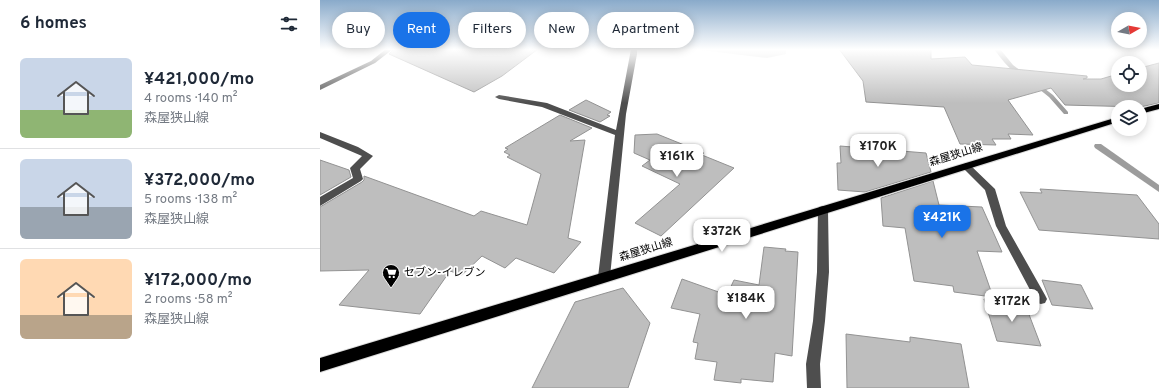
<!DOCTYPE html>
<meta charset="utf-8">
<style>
body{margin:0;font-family:Overpass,"Noto Sans JP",sans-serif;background:#f2f2f3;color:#1f2937;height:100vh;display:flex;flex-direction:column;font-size:15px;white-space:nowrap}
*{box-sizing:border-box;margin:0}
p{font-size:13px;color:#747a83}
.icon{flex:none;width:22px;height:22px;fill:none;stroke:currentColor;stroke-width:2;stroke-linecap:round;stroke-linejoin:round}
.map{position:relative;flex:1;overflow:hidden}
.panel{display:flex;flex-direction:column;background:#fff;width:320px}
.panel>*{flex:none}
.hud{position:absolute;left:12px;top:12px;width:380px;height:36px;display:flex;gap:8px}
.needle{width:26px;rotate:81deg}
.fabs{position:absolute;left:791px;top:12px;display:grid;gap:8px}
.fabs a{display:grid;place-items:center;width:36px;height:36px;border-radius:50%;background:#fff;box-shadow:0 2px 10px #0003;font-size:20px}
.price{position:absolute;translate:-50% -34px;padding:0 9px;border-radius:8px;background:#fff;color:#222;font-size:13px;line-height:26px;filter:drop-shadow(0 1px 2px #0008)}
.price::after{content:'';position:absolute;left:50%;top:24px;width:12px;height:9px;margin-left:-6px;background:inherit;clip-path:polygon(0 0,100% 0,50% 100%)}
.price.current{background:#1a73e8;color:#fff}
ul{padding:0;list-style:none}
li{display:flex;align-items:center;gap:12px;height:100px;padding:0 20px}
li+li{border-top:1px solid #e0e1e3}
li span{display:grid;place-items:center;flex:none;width:112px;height:80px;border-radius:6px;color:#555}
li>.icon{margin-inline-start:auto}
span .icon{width:48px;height:48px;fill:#fffc;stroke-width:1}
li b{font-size:17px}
h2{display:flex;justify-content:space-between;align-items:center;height:48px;padding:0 20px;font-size:17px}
.tag{padding:0 14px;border-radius:18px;background:#fff;box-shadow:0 2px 10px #0003;font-size:14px;line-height:36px}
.tag.current{background:#1a73e8;color:#fff}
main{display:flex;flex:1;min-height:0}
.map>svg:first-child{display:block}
</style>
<main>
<section class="panel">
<h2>6 homes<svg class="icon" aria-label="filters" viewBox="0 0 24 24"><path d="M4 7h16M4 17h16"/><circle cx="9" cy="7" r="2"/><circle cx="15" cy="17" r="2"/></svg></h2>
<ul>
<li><span style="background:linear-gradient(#c9d6e8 65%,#8fb573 0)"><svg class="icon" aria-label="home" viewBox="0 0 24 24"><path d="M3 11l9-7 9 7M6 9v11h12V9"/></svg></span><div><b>¥421,000/mo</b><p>4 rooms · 140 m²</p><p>森屋狭山線</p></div></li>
<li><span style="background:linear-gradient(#c9d6e8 60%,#9aa5b1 0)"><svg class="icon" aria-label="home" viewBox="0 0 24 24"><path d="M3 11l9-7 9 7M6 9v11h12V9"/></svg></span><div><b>¥372,000/mo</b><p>5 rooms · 138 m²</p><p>森屋狭山線</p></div></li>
<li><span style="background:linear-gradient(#ffd9b3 70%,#b9a48a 0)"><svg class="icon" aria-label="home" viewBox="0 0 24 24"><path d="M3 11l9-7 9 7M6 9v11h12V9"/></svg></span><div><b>¥172,000/mo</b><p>2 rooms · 58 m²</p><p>森屋狭山線</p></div></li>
</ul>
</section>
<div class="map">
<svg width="839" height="388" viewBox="0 0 839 388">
<rect width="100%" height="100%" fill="#fff"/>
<path fill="#d5d5d5" d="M373,49H466V54L447,58Z"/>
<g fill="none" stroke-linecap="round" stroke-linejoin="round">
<g fill="#9c9c9c" fill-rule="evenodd">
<path d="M674,49H680L693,65L705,74V76C694,77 680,57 674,49Z"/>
<path d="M716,82L733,95L748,112V114H744L729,97L714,85V83Z"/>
<path d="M775,144H781L839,185V192L775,148L774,146Z"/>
</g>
</g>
<g fill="#bebebe" stroke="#929292">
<path d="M74,49H218L182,76L154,92L69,54Z"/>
<path d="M519,49H611V59L645,57L652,65L767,76V78L763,79H781L798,74V85H820V68L839,63V103L820,107L745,105L731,88L688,100L713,135L688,134L691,139H672L676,145L640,144L624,107L546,102L543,81Z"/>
<path d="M266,100L291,112L287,115L290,116L280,122L249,110Z"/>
<path d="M240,115L272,128L250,141L265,140L248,238L261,242L234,273L196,258L185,268L162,256L142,275L130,271L100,314L19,305L49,270L0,271V207L42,182L44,180V176L154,216L161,211L207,225L221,174L187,157L190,155L184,152L188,149L185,148Z"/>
<path d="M337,134L384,153L382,155L414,168L341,236L315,223L360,184L322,166L330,160L314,153L315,135Z"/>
<path d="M520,146L606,153L611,172L545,192L518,190L517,163H521Z"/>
<path d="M0,160L29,170L31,177L0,195Z"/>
<path d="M613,181L619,205L662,207L682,252L657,251L673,297L634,292L633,286L594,281L585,228L563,226L561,198Z"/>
<path d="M720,189L817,195L839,224V239L719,230L700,192L722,193Z"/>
<path d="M444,247L466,249L465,251L478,252L472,356L455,353L453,382L421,379V383L394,380L397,362L375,359L378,343L373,342L380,314L351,308L362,279L407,295L414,280L439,285Z"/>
<path d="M722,280L761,285L773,309L732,305Z"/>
<path d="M303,288L330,323L308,388H212L255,302Z"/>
<path d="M664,299L705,304L721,346L677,341Z"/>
<path d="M526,334L590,342V337L641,344L649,388H527Z"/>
</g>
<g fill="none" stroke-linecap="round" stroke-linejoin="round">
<defs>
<g id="major">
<path d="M839,104V109L820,114V109Z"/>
<path d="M798,117V122L0,372V358Z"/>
</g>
</defs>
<use href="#major" stroke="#dbdbdb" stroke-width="2"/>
<g fill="#4e4e4e" fill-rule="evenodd">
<path d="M66,49H73L55,63L0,90V85L51,61Z"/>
<path d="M311,49H317V54L306,114L290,277L288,280L284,282L280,280L278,277L295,135L222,107L179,99L175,97L179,95L227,103L296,130Z"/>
<path d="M0,132L38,147L53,156L40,169L43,179L41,181L0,206V197L33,178L30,168L42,156L0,138Z"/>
<path d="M646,163L649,164L675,189L686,226L725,295L727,299L725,303L721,304L717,303L676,226L665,190L641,166Z"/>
<path d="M503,206L507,207L508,210L509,272L505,321L500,364L501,388H487L486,364L493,321L497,272L498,210L499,207Z"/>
</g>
<use href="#major" fill="#000" fill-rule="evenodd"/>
</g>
<linearGradient id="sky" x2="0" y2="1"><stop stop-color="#89aaca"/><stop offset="0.48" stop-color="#fff"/><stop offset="1" stop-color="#fff" stop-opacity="0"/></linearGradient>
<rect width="839" height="103" fill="url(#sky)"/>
<defs>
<symbol id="supermarket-pin" viewBox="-11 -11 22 30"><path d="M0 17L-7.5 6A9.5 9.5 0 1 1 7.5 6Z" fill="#000" stroke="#fff"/><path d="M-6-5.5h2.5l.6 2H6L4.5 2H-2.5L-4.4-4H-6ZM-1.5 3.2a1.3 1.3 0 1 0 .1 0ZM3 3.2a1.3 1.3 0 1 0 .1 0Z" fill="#fff"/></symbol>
</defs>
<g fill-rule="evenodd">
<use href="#supermarket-pin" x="61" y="263" width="20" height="27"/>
</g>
<g text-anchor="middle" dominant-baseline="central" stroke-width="3.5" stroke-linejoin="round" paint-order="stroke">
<g font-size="11" fill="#000" stroke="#fff">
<text transform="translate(636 155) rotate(-17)">森屋狭山線</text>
<text transform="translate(326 250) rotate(-17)">森屋狭山線</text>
</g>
<g font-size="11" fill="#000" stroke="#fff" text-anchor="start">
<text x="84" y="273">セブン-イレブン</text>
</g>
</g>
</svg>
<div class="fabs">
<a><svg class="needle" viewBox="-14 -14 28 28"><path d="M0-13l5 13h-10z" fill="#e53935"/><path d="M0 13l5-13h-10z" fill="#747a83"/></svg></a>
<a><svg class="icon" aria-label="locate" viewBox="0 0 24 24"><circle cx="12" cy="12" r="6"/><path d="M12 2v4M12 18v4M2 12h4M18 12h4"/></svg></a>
<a><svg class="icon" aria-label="layers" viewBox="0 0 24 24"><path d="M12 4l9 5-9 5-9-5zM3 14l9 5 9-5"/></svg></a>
</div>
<b class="price" style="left:558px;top:168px">¥170K</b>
<b class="price" style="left:357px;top:178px">¥161K</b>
<b class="price current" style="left:622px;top:239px">¥421K</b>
<b class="price" style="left:402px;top:253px">¥372K</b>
<b class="price" style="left:426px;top:320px">¥184K</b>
<b class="price" style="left:692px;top:323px">¥172K</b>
<div class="hud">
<a class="tag">Buy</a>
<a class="tag current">Rent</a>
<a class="tag">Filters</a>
<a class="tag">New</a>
<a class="tag">Apartment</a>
</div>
</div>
</main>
